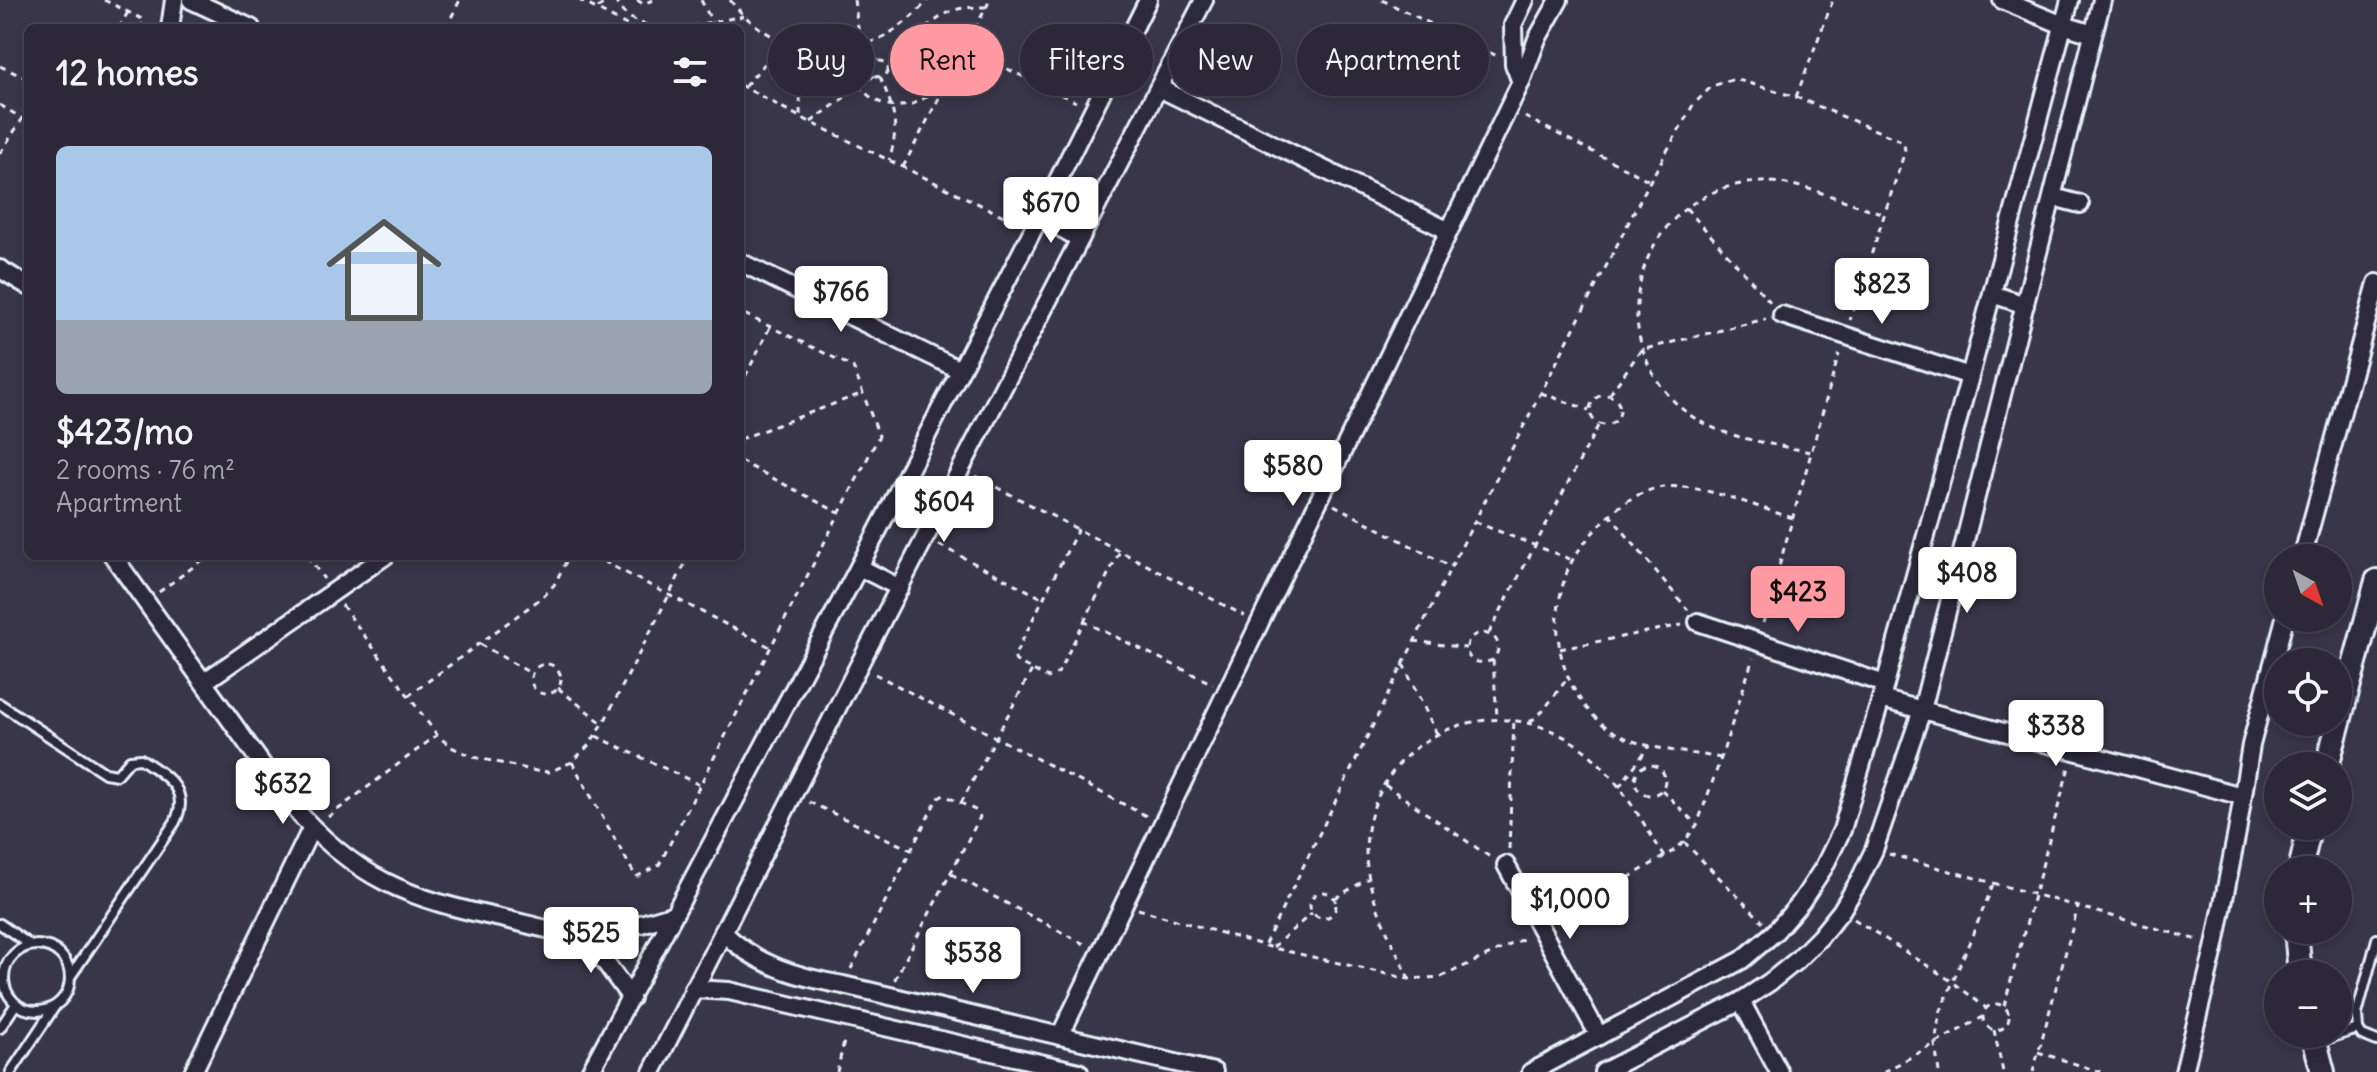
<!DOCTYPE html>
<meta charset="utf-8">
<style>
body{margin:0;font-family:Delius,sans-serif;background:#343040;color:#f1f3f6;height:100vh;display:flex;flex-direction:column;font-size:30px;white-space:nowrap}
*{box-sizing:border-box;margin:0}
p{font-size:26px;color:#a6a6ae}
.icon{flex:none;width:44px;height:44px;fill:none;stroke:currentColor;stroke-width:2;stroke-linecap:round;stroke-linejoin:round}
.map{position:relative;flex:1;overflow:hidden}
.drawer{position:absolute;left:24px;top:24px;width:720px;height:536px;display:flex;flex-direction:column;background:#2c2838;border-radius:12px;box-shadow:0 4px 12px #0003,0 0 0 2px #484453}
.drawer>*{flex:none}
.guide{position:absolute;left:768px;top:24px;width:760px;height:72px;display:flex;gap:16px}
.needle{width:52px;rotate:140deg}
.fabs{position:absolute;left:2264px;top:544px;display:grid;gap:16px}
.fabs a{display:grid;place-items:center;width:88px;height:88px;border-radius:50%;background:#2c2838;box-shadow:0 4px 12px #0003,0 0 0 2px #484453;font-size:40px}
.price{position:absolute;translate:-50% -68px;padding:0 18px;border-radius:8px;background:#fff;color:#222;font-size:26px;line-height:52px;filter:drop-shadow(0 2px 4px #0008)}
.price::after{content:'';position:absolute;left:50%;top:48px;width:24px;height:18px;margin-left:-12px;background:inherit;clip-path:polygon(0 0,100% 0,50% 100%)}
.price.selected{background:#ff9aa2;color:#111}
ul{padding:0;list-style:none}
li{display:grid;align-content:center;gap:16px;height:424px;padding:0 32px}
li+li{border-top:2px solid #484453}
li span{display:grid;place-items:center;height:248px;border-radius:12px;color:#555}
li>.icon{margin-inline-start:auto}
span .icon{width:144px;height:144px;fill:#fffc;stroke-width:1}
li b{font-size:34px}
h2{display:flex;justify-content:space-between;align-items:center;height:96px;padding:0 32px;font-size:34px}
.tag{padding:0 28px;border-radius:36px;background:#2c2838;box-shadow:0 4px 12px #0003,0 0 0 2px #484453;font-size:28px;line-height:72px}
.tag.selected{background:#ff9aa2;color:#111}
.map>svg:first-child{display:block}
</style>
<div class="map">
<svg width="2377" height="1072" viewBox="0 0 2377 1072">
<rect width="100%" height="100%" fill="#3a364a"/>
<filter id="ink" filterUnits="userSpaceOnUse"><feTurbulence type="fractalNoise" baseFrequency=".0125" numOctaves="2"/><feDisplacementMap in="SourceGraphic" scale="16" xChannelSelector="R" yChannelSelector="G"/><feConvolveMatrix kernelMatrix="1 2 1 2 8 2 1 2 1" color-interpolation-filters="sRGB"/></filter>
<g filter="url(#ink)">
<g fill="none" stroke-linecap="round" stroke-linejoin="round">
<defs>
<g id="service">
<path d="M0,704L105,773L117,775L130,760L141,759C166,776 191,789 175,822L70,977"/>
<path d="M0,924L30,945"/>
<path d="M2377,939L2357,1014L2358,1029L2362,1035L2377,1041"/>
<circle cx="37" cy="978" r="33"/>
<path d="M0,1028L16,1004"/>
<path d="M2316,1042L2358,1029"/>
<path d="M11,1072L55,1006"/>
</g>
<g id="minor">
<path d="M191,0L251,28"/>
<path d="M2002,0L2063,25L2093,34"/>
<path d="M170,28L174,0"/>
<path d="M1521,82L1514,64L1513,25L1525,0"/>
<path d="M1159,88L1449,231"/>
<path d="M2053,197L2080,204"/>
<path d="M1040,216L1080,239"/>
<path d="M740,262L960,370"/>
<path d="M0,269L28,286"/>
<path d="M1992,294L2025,305"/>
<path d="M1782,315L1970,376"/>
<path d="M113,556L289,802C354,879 409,899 505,919C527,924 549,931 571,933C605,936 642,924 674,914"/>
<path d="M2302,558L2377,283"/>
<path d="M859,567L900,588"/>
<path d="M1698,622L1885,684"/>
<path d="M204,682L385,556"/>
<path d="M1881,699L2242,796"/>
<path d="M1506,865L1599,1036"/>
<path d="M723,932C755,965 798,977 843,985L1214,1072"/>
<path d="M572,933L605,962L631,998"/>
<path d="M693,989L729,991L1079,1072"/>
<path d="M1741,1001L1779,1072"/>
<path d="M1060,1036L1521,82L1537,39L1559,0"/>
<path d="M193,1072L311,829"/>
<path d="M590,1072L859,567L1040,216L1148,0"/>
<path d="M652,1072L859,665L1204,0"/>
<path d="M1531,1072L1742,960L1774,933L1801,902L1824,867L1842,830L1881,699L1970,376L2070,0"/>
<path d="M1603,1072L1741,1001L1770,982L1796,961L1820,937L1841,911L1859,881L1874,850L1922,710L2102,0"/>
<path d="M2184,1072L2215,945L2237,832L2251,745L2285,618"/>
</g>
<g id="tertiary">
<path d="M2327,766L2377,581"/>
<path d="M2300,870L2310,826"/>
<path d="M2296,930L2300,974"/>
<path d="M2313,1034L2323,1072"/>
</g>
</defs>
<use href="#service" stroke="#e8f1f8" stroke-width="14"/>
<use href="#minor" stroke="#e8f1f8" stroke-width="22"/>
<use href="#tertiary" stroke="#e8f1f8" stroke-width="28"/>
<g stroke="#e8f1f8" stroke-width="3" stroke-dasharray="6 6" stroke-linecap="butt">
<path d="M104,0L144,20L141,28"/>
<path d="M579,0L632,28"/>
<path d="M615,0C624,21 647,27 668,28"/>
<path d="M637,0L643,4L653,0"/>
<path d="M701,0L712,22"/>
<path d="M730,0C786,69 872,66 928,0"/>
<path d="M854,0L861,47"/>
<path d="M1382,0L1497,56"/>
<path d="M598,8L607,0"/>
<path d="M119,28L128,12"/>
<path d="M446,28L460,0"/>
<path d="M680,28L744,16"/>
<path d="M926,28C950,9 956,7 986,7"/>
<path d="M869,44L877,61"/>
<path d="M925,45L930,42L931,32L926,28L920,29L916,33V39L919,44L925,45L941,82"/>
<path d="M964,48L1076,102"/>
<path d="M848,51C847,86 880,116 915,103C927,99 935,87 946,82"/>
<circle cx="880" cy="69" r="8"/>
<path d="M0,66L28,79"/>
<path d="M889,66L919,44"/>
<path d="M880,77C894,109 900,126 889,160"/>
<path d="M740,85L800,117L1016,222"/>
<path d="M745,86L785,41"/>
<path d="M1796,97L1833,0"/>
<path d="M0,105L28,122"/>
<path d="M800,115L801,47"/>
<path d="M1525,117L1650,181"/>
<path d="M811,122L875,75"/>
<path d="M0,153L23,118"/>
<path d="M903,167L990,0"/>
<path d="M1686,208L1772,304"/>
<path d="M740,387L770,327"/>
<path d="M1541,393L1589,410"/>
<path d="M1610,394L1641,350L1766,319"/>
<circle cx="1605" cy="410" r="15"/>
<path d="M740,439L863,393"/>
<path d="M1810,452C1766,442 1713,438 1679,406C1595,329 1644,186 1760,182C1797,180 1848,203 1884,214"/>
<path d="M740,461L839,513"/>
<path d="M975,476L1245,616"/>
<path d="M1334,505L1451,567"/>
<path d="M1609,514L1688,610"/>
<path d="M1475,522L1572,560"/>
<path d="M1078,529L1014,657L1016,661L1048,678L1058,673L1120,551"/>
<path d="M939,545L1042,598"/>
<path d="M307,556L324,579"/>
<path d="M593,556L770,647"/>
<path d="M159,592L208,556"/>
<path d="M342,605L437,735L451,747L474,757L536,771L549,772L572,762L588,746L603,724L689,556"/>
<path d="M1083,621L1213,684"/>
<path d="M1763,623L1839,354"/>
<path d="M1489,633L1599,424"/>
<path d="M1414,641L1466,648"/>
<path d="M480,644L532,674"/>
<path d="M1560,649L1682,625"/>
<path d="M1493,660C1483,664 1469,664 1467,651C1464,622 1514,631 1493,660L1497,717"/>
<path d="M1403,664L1437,734"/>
<circle cx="546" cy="679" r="15"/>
<path d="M875,674L1148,817"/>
<path d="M558,688L602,723"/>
<path d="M408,696L540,599L554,585L569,556"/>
<path d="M1530,722L1543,711L1567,679"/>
<path d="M596,736L700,785"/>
<path d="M1721,758C1684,751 1636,750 1605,726C1556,688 1545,615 1572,561C1580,547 1591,534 1602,523C1618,505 1640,490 1664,487C1702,483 1755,507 1793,518"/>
<path d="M572,762L636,877L659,865L879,436L853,367L740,312"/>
<circle cx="1650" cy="780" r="15"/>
<path d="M1385,785L1490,857"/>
<path d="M1619,787L1650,745"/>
<path d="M1662,790L1696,824"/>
<path d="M809,802L911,850"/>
<path d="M961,803L1032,670"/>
<path d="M328,817L437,735"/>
<path d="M1684,842L1763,922"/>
<path d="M1509,849L1514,719"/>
<path d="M1889,854L2198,940"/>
<path d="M951,874L1086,945"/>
<circle cx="1323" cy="905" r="13"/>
<path d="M1335,898L1369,878"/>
<path d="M1138,909L1273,948L1409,979L1441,977L1525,938"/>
<path d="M1854,919L1953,982L1986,1008"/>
<path d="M1556,921L1675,850L1684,842L1697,825L1721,758L1753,658"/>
<path d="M1265,944L1451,567L1650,181L1693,105L1712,86L1735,79L1796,97L1899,140L1904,144L1905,151L1850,320"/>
<path d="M1273,947L1312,913"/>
<path d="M851,969L937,799L944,795L977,811L980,817L894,981"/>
<path d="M1409,979C1392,940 1367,897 1366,854C1366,741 1490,681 1580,747C1617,774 1640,819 1665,857"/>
<circle cx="1996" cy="1017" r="13"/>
<path d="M2004,1006L2069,767"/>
<path d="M1994,1030L2003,1072"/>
<path d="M2038,1052L2101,1072"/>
<path d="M837,1072L845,1037"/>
<path d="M1884,1072L1983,1017"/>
<path d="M1939,1072L1935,1044L1940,1013L1994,883"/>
<path d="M2033,1072L2078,907"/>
</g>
<use href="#service" stroke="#2f2a3d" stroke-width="8"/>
<use href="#minor" stroke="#2f2a3d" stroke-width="16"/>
<use href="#tertiary" stroke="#2f2a3d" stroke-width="22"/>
</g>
</g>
</svg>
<div class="fabs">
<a><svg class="needle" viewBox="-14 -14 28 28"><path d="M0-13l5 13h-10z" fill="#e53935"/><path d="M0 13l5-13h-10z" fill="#a6a6ae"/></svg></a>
<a><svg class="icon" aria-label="locate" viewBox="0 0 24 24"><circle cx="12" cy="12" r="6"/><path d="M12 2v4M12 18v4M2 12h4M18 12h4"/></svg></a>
<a><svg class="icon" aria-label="layers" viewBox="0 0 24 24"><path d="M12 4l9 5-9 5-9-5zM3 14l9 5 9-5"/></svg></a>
<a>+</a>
<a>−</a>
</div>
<b class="price" style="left:1051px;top:245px">$670</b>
<b class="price" style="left:1882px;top:326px">$823</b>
<b class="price" style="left:841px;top:334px">$766</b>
<b class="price" style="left:1293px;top:508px">$580</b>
<b class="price" style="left:944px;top:544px">$604</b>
<b class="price" style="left:1967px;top:615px">$408</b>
<b class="price selected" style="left:1798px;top:634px">$423</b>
<b class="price" style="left:2056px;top:768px">$338</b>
<b class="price" style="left:283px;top:826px">$632</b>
<b class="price" style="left:1570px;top:941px">$1,000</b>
<b class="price" style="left:591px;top:975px">$525</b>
<b class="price" style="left:973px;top:995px">$538</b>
<div class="guide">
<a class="tag">Buy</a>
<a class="tag selected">Rent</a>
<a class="tag">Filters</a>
<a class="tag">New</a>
<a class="tag">Apartment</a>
</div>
<section class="drawer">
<h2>12 homes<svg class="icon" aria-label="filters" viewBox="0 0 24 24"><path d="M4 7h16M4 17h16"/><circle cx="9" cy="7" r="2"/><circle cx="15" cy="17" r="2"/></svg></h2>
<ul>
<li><span style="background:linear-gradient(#a9c7e8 70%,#9aa5b1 0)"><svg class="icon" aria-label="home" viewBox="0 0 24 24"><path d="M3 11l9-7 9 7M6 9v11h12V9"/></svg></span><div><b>$423/mo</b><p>2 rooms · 76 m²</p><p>Apartment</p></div></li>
</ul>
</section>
</div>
